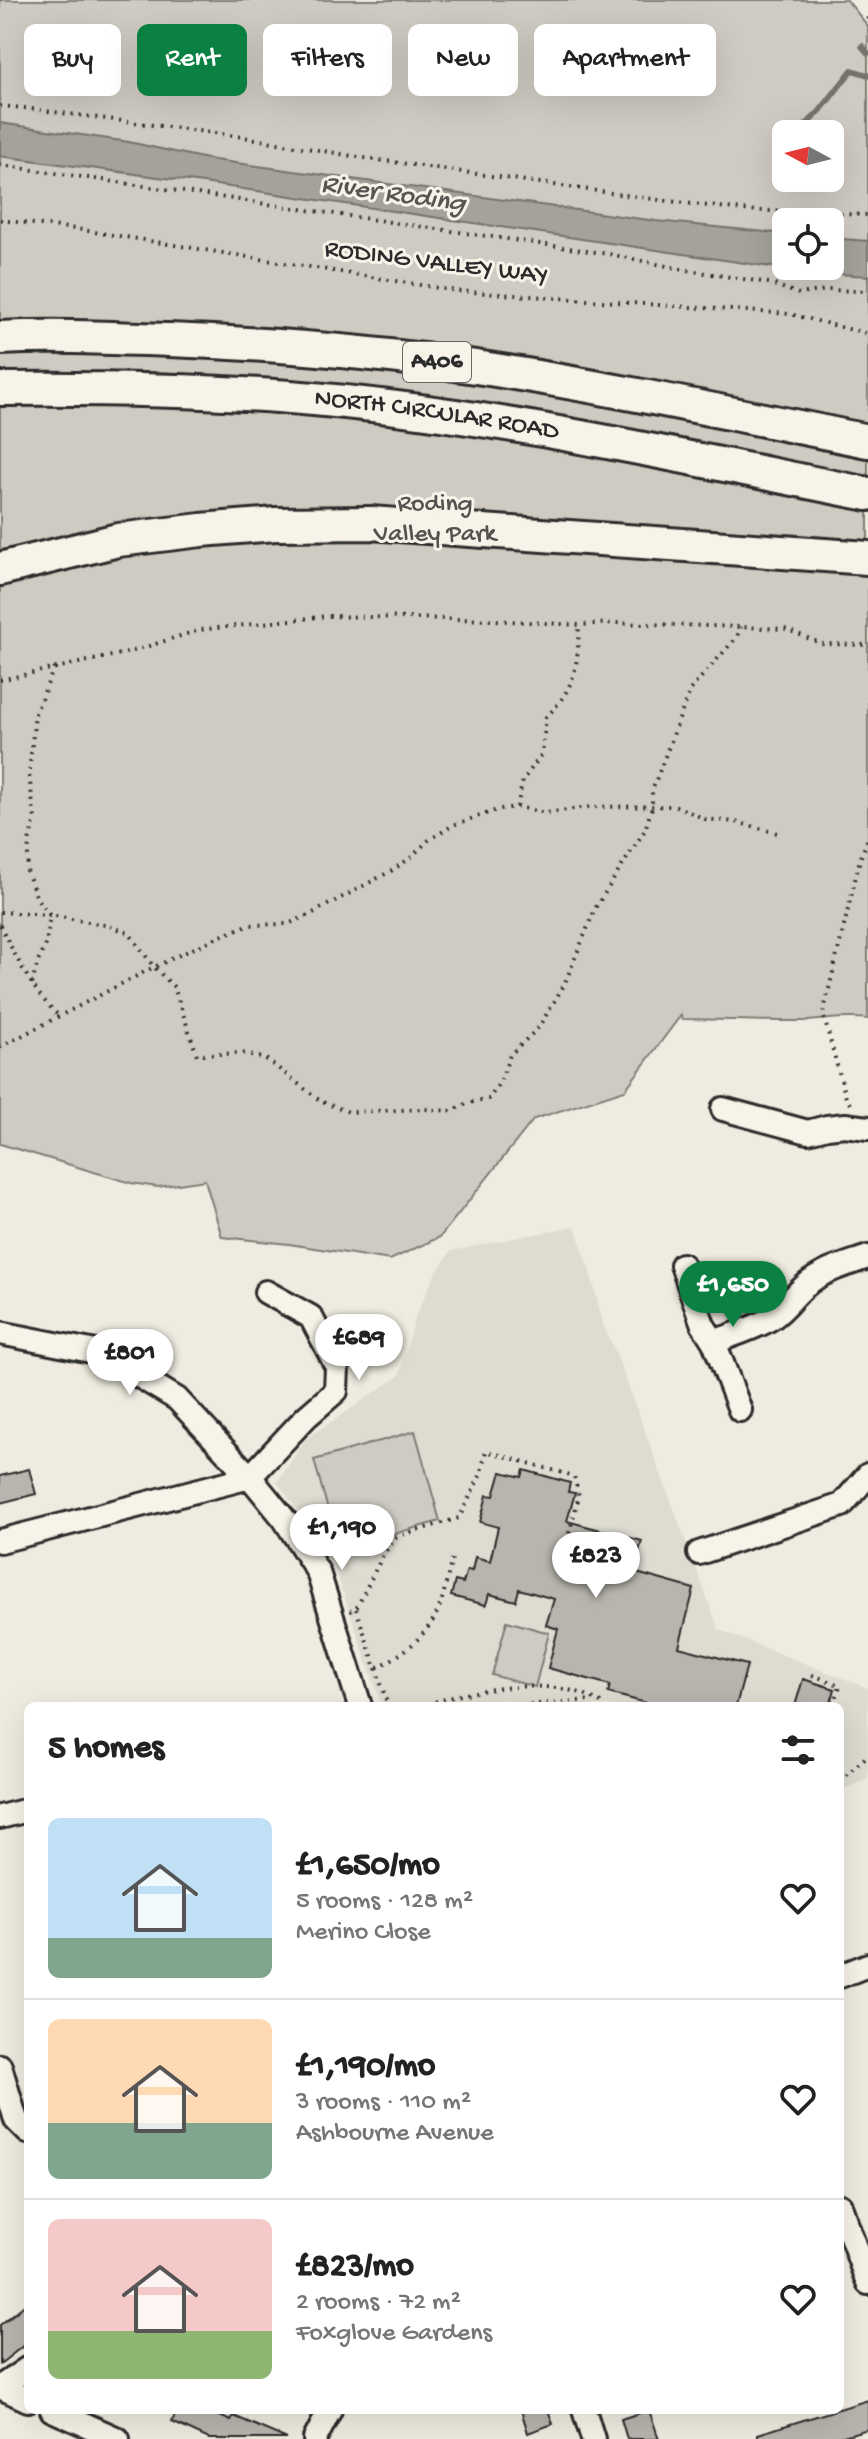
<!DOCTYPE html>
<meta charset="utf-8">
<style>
body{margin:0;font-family:"Gochi Hand",sans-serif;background:#f6f6f6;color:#222;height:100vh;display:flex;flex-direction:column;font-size:30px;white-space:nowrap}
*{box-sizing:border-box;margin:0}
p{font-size:26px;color:#767676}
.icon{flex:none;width:44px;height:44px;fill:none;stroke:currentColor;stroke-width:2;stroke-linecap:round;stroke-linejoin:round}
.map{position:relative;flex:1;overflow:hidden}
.drawer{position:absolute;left:24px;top:1702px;width:820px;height:712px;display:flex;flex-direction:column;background:#fff;border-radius:12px;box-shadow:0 8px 32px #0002}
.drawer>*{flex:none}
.top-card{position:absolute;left:24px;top:24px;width:820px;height:72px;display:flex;gap:16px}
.needle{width:52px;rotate:277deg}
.buttons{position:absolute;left:772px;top:120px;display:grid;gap:16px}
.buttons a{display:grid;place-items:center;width:72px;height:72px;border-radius:12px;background:#fff;box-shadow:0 8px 32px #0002;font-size:40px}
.price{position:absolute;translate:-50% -68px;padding:0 18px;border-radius:28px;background:#fff;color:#222;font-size:26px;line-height:52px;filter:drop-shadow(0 2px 4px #0008)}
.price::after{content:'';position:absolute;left:50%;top:48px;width:24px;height:18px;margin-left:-12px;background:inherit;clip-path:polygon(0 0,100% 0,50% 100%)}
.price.active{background:#0b8043;color:#fff}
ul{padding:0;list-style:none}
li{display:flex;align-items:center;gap:24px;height:200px;padding:0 24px}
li+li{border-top:2px solid #e0e0e0}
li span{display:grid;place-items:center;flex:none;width:224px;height:160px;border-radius:12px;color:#555}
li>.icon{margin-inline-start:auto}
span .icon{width:96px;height:96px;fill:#fffc;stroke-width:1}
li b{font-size:34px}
h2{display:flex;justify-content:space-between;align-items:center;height:96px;padding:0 24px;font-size:34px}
.pill{padding:0 28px;border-radius:12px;background:#fff;box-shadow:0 8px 32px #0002;font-size:28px;line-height:72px}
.pill.active{background:#0b8043;color:#fff}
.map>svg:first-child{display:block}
</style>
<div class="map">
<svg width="868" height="2439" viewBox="0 0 868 2439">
<rect width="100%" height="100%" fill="#efebe0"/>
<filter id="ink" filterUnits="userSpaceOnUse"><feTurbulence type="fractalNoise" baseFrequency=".0125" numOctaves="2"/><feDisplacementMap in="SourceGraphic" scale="16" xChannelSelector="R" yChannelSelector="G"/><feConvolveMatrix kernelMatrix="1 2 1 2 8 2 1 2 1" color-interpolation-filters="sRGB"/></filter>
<g filter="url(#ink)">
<path fill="#dedbd1" d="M575,1226L590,1271L604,1327L615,1351L719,1630L868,1688V1778L840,1791V1706H507L504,1699L470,1706H382L337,1575L325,1547L277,1482L306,1439L399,1376L416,1315L434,1276L451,1251Z"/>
<g fill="#cfcbc2" stroke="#7d7b76" stroke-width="2" fill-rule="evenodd">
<path d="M0,0H847L868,26V1019C847,1016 827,1020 806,1021C765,1021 723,1020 682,1019L681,1015L625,1090L534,1119L440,1237L390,1260L289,1244L222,1237L205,1180L158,1187L131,1183L0,1144ZM786,134H830V178H786ZM786,222H830V266H786Z"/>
<path d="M415,1431L440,1521L339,1549L314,1460Z"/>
<path d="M507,1621L549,1633L535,1687L492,1675Z"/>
</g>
<path fill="#a4a29a" stroke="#74726e" stroke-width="2" d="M0,123L129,142L207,159L656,221L786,234V266H830V238L868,241V276L821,273L803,280L793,278L785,269L203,183L0,156Z"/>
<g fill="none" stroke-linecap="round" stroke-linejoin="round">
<g stroke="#74726e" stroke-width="6">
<path d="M862,46L868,53"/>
<path d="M797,134L820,111L852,70L868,75"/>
<path d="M800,178L801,181"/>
</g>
</g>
<g fill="#b8b5ae" stroke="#2b2b2b" stroke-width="2">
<path d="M29,1469L36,1494L0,1503V1476Z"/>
<path d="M524,1470L570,1483L568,1492L575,1493L567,1521L642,1541L633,1572L694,1589L679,1647L747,1665L736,1706H658L608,1693L610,1685L548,1668L558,1629L546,1625L554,1599L519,1589L516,1601L489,1594L486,1605L451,1596L455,1581L463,1583L467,1570L472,1571L475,1557L490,1561L498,1527L480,1522L487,1495L494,1496L501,1472L522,1477Z"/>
<path d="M803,1679L835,1689L830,1706H795Z"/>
<path d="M28,2302V2342L0,2364V2325Z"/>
<path d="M868,2400V2429L833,2439H758V2434Z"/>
<path d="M177,2410H206L231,2421L234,2416L287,2439H209L172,2422Z"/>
<path d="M521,2410H548L553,2424L528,2433Z"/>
<path d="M649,2410L659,2439H627L621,2419Z"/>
</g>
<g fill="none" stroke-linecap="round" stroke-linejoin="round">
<defs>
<g id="minor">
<path d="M723,1109L808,1132L827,1127L845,1125L868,1128"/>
<path d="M682,1265L703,1325L714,1342L740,1410"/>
<path d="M0,1333L101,1353L177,1399L250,1477L285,1520L318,1572L360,1706"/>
<path d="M714,1342C734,1334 755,1329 773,1317C786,1308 793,1296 805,1286C823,1270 846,1265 868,1257"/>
<path d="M250,1477L306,1417L336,1391L337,1367L311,1317L266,1292"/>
<path d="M0,1541L250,1477"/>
<path d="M699,1553L842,1505L868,1475"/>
<path d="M0,1817L28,1810"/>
<path d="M840,1976L868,1965"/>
<path d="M0,2066L16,2120L28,2132"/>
<path d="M840,2206L868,2283"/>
<path d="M0,2387L28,2368"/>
<path d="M0,2387L28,2400"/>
<path d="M52,2410L118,2439"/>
<path d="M584,2410L593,2439"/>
<path d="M315,2439L330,2410"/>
</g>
<g id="highway">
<path d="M0,338C56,335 113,338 169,340C272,344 374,352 476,367C607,387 738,415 868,441"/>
<path id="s1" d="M0,389C96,388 194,390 290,397C485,412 677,456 868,494"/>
<path d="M0,569L118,540L201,530L276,524L370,523L868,558"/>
</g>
</defs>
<use href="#minor" stroke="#2b2b2b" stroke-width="28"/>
<use href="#highway" stroke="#2b2b2b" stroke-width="38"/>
<g stroke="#2b2b2b" stroke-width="4" stroke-dasharray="2 6" stroke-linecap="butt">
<path d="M868,18L866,21L868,24"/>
<path d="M0,106L24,108L244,137L358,157L660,200L743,210L868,215"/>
<path d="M0,165L609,254L686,270L769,283L799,294L826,290L868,291"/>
<path d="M0,220L76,229L457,291L790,314L868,334"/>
<path d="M54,668L35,714L29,775L35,819L29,842L27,871L37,899L50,915L110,926L129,933L154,967L174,987L197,1055L242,1053L266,1059L322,1102L349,1112L424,1109L452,1111L468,1103L489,1099L500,1082L510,1055L539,1027L564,985L596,907L645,830L652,807V791L690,690L737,637L741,627"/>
<path d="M0,680L130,652L199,630L328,616L493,620L579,625L614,623L741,627L785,629L823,644L868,645"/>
<path d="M517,807L523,780L542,754L546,717C576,688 578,665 579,625"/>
<path d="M0,912L50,915L46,944L37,964L32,985"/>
<path d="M0,925C17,959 32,991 59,1016"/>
<path d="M0,1047L154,967L216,938L248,925L288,924L311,914L391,871L409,859L429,840L453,825L500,809L517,807L546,813L588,807L676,806L705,819L736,822L781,834"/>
<path d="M850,1104L846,1098L823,1014L860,859L868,838"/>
<path d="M356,1609L376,1668C402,1655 428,1636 439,1608C445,1592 448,1574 452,1558"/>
<path d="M350,1611L356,1609L383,1555L396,1537L459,1518L480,1476L486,1451L574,1476L579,1496L568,1537L565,1558L633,1577"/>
<path d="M376,1668L388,1706"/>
<path d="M812,1675L840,1685L834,1706"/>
<path d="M420,1706C469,1691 527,1679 577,1692C587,1694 597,1701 606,1706"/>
<path d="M506,1706L592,1700"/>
<path d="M840,1781L868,1755"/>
</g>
<use href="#minor" stroke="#f7f3e8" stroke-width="22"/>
<use href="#highway" stroke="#f7f3e8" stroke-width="32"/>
</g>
</g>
<g text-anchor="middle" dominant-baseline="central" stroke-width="6" stroke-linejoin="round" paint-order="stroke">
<rect fill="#f7f3e8" stroke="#686764" stroke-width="2" x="403" y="342" width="68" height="40" rx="6"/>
<g font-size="24" font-weight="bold" fill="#2b2b2b">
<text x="437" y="362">A406</text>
</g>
<g font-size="26" fill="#2b2b2b" stroke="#f7f3e8">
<text transform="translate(436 264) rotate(7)">RODING VALLEY WAY</text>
<text stroke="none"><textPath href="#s1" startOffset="438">NORTH CIRCULAR ROAD</textPath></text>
</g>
<g font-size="26" fill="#545351" stroke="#f7f3e8">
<text x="435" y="505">Roding<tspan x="435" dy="30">Valley Park</tspan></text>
</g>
<g font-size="28" font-style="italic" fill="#555552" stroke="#f7f3e8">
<text transform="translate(393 195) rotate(8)">River Roding</text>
</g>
</g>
</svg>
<div class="buttons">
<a><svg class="needle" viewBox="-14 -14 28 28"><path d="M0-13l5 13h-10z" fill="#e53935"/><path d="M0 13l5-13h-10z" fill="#767676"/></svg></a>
<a><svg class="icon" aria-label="locate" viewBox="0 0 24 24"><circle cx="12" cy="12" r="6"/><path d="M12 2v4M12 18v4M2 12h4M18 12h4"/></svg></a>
</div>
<b class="price active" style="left:733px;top:1329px">£1,650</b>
<b class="price" style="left:359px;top:1382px">£689</b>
<b class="price" style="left:130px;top:1397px">£801</b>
<b class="price" style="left:342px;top:1572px">£1,190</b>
<b class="price" style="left:596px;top:1600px">£823</b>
<div class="top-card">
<a class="pill">Buy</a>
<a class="pill active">Rent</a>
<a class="pill">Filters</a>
<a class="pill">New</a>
<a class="pill">Apartment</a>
</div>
<section class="drawer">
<h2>5 homes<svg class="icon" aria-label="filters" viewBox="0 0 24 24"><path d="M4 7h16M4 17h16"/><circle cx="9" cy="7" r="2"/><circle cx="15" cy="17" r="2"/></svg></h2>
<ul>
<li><span style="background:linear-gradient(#bfe0f5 75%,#7fa58c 0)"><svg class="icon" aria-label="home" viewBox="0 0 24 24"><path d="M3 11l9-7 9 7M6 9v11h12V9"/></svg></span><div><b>£1,650/mo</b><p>5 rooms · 128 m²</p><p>Merino Close</p></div><svg class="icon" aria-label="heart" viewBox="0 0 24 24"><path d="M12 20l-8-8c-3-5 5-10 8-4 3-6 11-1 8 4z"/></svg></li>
<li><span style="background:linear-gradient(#ffd9b3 65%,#7fa58c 0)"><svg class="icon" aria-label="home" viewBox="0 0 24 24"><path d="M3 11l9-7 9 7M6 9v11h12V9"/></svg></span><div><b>£1,190/mo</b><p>3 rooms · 110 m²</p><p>Ashbourne Avenue</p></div><svg class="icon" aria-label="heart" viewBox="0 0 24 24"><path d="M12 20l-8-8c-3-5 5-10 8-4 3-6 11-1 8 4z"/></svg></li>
<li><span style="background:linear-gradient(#f6c9c9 70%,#8fb573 0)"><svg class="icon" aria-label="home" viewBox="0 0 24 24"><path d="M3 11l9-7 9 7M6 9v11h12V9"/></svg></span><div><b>£823/mo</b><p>2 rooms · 72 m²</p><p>Foxglove Gardens</p></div><svg class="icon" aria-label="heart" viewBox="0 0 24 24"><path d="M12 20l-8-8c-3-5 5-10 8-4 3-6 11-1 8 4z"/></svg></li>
</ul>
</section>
</div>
